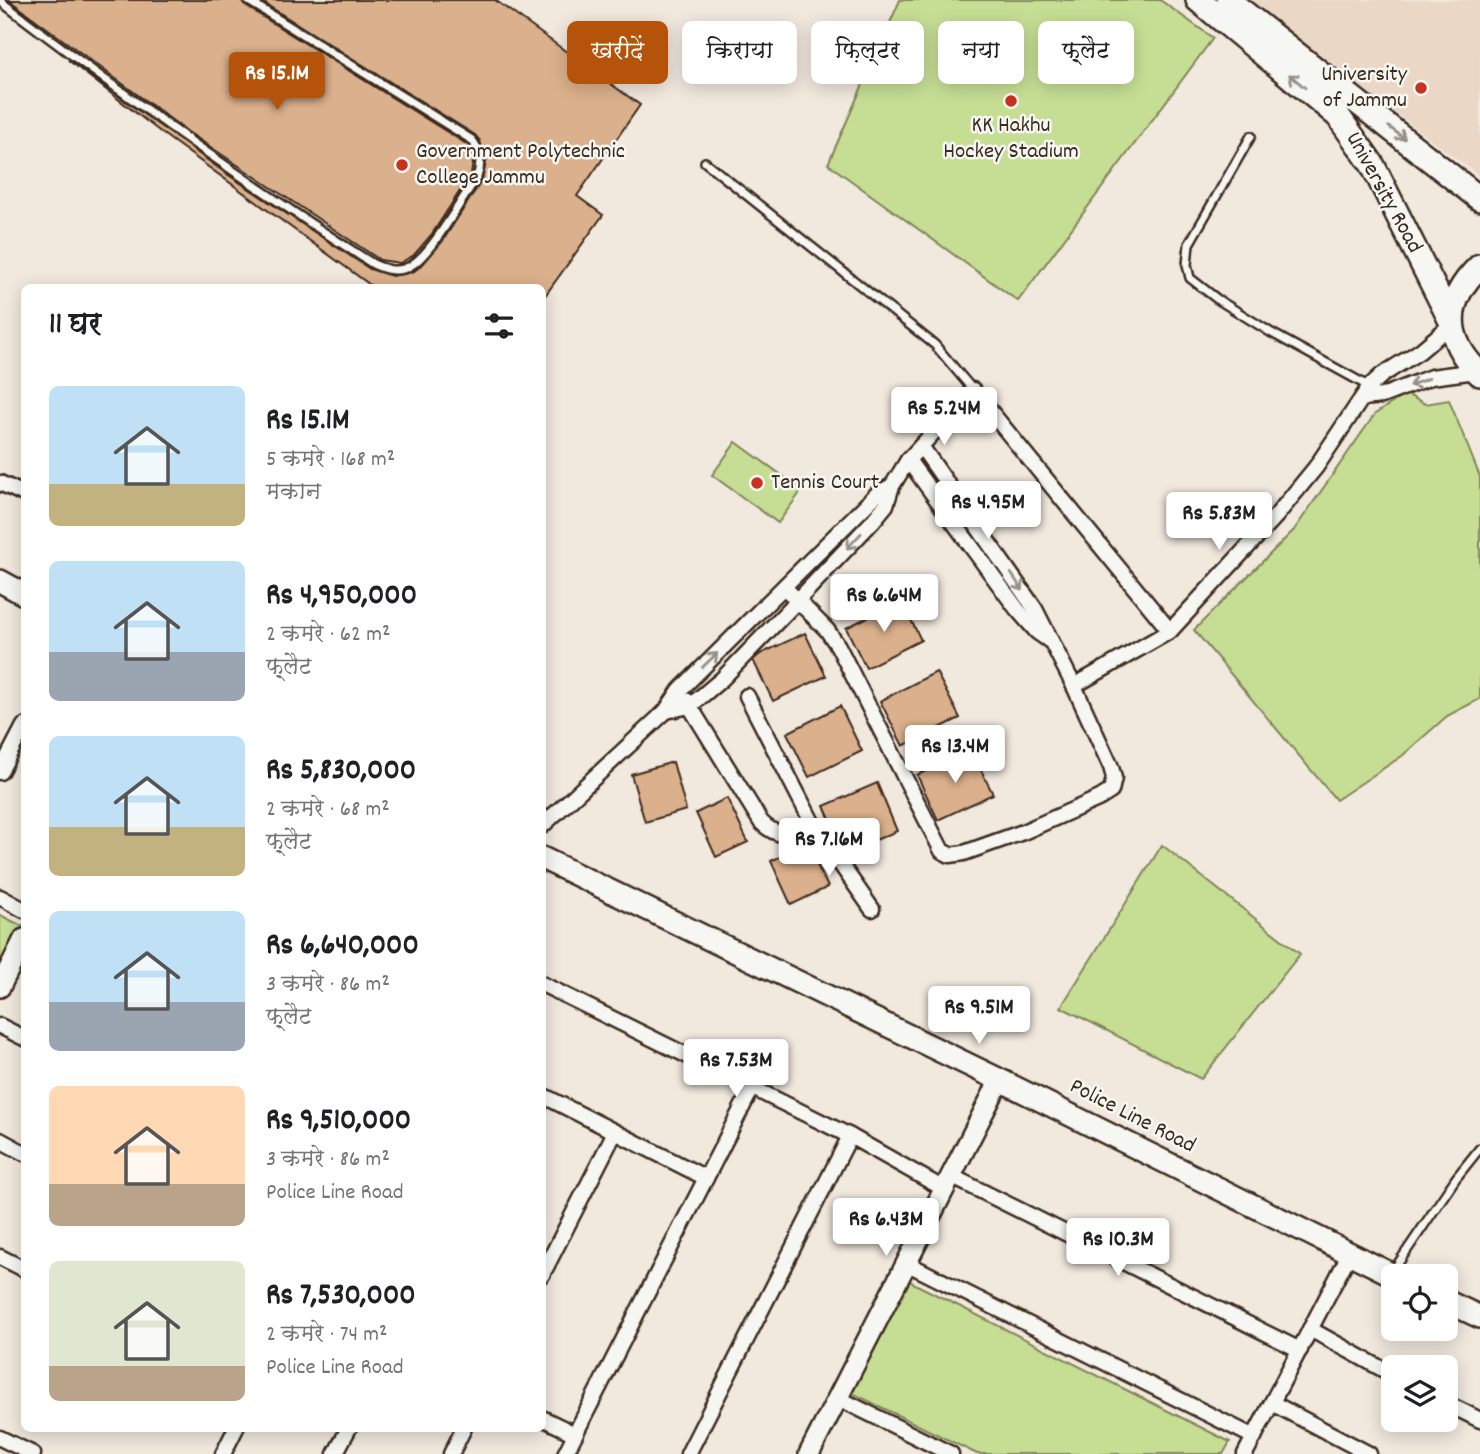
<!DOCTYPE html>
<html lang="hi">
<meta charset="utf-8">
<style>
body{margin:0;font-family:Dekko,"Playpen Sans Deva",sans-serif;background:#f6f6f6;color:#202124;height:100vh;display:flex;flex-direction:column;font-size:26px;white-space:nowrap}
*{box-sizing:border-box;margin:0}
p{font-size:23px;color:#757577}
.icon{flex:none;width:38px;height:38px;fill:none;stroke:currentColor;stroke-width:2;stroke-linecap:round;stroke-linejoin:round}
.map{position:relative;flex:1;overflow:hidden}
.panel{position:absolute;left:21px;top:284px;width:525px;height:1148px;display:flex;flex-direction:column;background:#fff;border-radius:10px;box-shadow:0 4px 18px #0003}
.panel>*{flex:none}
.banner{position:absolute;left:567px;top:21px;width:665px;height:63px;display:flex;gap:14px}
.controls{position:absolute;left:1381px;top:1264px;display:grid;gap:14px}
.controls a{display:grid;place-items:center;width:77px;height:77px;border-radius:10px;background:#fff;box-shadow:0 4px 18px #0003;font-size:35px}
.price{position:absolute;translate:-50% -60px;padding:0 16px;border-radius:7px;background:#fff;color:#222;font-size:23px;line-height:46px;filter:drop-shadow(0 2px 4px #0008)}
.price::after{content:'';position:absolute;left:50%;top:42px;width:21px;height:16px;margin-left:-10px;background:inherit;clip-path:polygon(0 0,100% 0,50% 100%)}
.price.active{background:#b45309;color:#fff}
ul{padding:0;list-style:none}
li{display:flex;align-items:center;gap:21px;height:175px;padding:0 28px}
li span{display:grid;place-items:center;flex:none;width:196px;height:140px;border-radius:10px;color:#555}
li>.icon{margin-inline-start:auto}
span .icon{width:84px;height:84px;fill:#fffc;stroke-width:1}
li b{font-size:30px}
h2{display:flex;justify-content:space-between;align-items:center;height:84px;padding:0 28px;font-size:30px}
.pill{padding:0 24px;border-radius:10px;background:#fff;box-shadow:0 4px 18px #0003;font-size:24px;line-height:63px}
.pill.active{background:#b45309;color:#fff}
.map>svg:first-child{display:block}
</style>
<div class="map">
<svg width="1480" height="1454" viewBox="0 0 1480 1454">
<rect width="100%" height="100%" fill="#f1e8de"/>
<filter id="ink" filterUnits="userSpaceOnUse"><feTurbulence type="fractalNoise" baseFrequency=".0143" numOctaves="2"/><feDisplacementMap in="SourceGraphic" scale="14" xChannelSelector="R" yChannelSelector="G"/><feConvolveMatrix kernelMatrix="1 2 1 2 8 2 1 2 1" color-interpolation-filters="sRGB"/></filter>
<g filter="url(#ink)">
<path fill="#ead7c5" d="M1244,0H1480V176Z"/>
<g fill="#c6de94" stroke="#808459" stroke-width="2">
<path d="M900,0H1160L1213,38L1018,301L828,164Z"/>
<path d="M1406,394L1425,404L1449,400L1480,477V699L1447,716L1402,756L1336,800L1194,630L1294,530L1375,414Z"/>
<path d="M736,442L802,490L778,523L712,475Z"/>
<path d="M1162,845L1300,954L1201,1079L1061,1007Z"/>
<path d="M0,915L24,927L0,979Z"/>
<path d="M899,1276L1230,1442L1223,1454H977L840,1387Z"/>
</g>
<g fill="#dbb08c" stroke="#3b2a1e" stroke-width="2">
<path d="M9,0H241L244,5L468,145L474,158L471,174L432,234L414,255L400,263L380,260L188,132Z"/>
<path d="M259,0H495L640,105L577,196L603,215L542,300V287H373L163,134L68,60L227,174L370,269L392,276L413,272L423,264L442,242L482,180L486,162L480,141L475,135Z"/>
<path d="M901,600L921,640L866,668L846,628Z"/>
<path d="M805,633L826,676L773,701L753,660L760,654Z"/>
<path d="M936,672L960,718L903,746L880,701Z"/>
<path d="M840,706L862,751L809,777L787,733Z"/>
<path d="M971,750L993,794L938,820L917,775Z"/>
<path d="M673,762L686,810L645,822L631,774Z"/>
<path d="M877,783L897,831L845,853L824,806Z"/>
<path d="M727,798L748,842L716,857L696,813Z"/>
<path d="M807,844L828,887L791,905L771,861Z"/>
</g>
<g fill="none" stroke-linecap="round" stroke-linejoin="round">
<defs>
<g id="service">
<path d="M0,1C122,94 245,182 373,264C386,270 398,273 410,266C432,254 462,198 477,177C482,163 481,151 472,140L247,0"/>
<path d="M1251,136L1189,244L1187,265L1190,278L1217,299L1270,332L1370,387"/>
<path d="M705,162L935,345L973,390"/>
<path d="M1393,1271L1456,1178L1480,1148"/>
</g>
<g id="minor">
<path d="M1363,398L1382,396L1431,377L1476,371"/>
<path d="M921,446L1035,609L1074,686L1170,631L1276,516L1316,467L1370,386L1382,375L1420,351L1452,324"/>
<path d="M908,460L1017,609L1037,632L1050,641"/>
<path d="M0,483L24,494"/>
<path d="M785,588L827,630L838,646L942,851L950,855L964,853L1023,832L1100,798L1111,791L1114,778L1111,767L1074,686"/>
<path d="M747,696L814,826L872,909"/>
<path d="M686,700L761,822C780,841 792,834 814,826"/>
<path d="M666,711L690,706L722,679L798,600L872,522L886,505L892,486L908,460L973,390L1170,631"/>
<path d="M0,772L24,726"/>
<path d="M542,826L666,711L680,690L865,506L877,494L892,486"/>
<path d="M0,897L24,910"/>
<path d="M542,984L850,1136L944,1189"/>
<path d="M0,1026L24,1038"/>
<path d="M542,1095L706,1178"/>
<path d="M0,1140L24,1153"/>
<path d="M951,1176L1300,1350"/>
<path d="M0,1257L24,1269"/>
<path d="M906,1263L1254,1437"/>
<path d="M542,1275L615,1132"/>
<path d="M1310,1329L1393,1375"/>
<path d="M838,1398L951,1454"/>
<path d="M1272,1403L1369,1454"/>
<path d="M1446,1403L1480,1420"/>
<path d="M542,1418L575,1434"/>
<path d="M0,1438L33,1454"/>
<path d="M223,1454L236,1428"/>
<path d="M335,1454L349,1428"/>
<path d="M451,1454L464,1428"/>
<path d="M565,1454L752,1088"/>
<path d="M688,1454L850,1136"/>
<path d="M1245,1454L1349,1255"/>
</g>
<g id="tertiary">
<path d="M0,987L24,939"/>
<path d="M809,1454L1000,1080"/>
</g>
<g id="secondary">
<path d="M0,581L24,594"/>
<path d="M542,858L1000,1080L1395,1276"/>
<path d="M1446,1301L1480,1317"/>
</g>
<g id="primary">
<path d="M1198,0L1338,116L1372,164L1451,321"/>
<path d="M1228,0L1480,199"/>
<path d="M1480,266C1443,301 1443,339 1480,374"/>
</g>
</defs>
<use href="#service" stroke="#3b2a1e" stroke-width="12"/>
<use href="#minor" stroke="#3b2a1e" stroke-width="19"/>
<use href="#tertiary" stroke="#3b2a1e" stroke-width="24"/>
<use href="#secondary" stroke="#3b2a1e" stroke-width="26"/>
<use href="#primary" stroke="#3b2a1e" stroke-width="28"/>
<use href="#service" stroke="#f6f6f2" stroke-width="7"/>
<use href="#minor" stroke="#f6f6f2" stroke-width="14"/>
<use href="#tertiary" stroke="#f6f6f2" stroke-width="19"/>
<use href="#secondary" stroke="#f6f6f2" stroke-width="21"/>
<use href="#primary" stroke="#f6f6f2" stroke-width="23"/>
</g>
<defs><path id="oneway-shaft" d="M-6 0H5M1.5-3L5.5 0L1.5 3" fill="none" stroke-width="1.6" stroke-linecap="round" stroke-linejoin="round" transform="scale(1.75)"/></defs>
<g stroke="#989088">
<use href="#oneway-shaft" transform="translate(1297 81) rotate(-140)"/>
<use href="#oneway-shaft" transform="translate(1397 133) rotate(38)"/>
<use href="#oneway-shaft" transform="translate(1419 382) rotate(160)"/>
<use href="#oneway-shaft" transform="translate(854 541) rotate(133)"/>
<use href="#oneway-shaft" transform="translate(1017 582) rotate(56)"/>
<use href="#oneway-shaft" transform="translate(710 660) rotate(-44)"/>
</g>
</g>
<g fill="#c8321e" stroke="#f6f6f2" stroke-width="2.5">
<circle cx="1421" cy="88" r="7"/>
<circle cx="1011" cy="101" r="7"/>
<circle cx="402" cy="165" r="7"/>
<circle cx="757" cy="483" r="7"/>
</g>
<g text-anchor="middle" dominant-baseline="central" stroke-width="5" stroke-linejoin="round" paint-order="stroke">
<g font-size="23" fill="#3b2a1e" stroke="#f6f6f2" text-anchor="start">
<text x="1407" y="75" text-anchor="end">University<tspan x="1407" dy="26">of Jammu</tspan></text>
<text x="1011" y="126" text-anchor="middle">KK Hakhu<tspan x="1011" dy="26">Hockey Stadium</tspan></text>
<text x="416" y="152">Government Polytechnic<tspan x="416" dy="26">College Jammu</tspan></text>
<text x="771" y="483">Tennis Court</text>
</g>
<g font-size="23" fill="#3b2a1e" stroke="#f6f6f2">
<text transform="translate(1383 193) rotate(61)">University Road</text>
<text transform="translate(1132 1117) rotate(27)">Police Line Road</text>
</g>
</g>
</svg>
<div class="controls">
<a><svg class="icon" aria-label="locate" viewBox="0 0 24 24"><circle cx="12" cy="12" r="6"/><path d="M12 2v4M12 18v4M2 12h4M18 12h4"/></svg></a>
<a><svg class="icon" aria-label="layers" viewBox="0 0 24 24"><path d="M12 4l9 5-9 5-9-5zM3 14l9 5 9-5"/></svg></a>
</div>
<b class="price active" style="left:277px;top:112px">Rs 15.1M</b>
<b class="price" style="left:944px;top:447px">Rs 5.24M</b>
<b class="price" style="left:988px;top:541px">Rs 4.95M</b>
<b class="price" style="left:1219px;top:552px">Rs 5.83M</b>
<b class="price" style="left:884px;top:634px">Rs 6.64M</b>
<b class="price" style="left:955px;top:785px">Rs 13.4M</b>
<b class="price" style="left:829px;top:878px">Rs 7.16M</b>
<b class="price" style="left:979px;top:1046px">Rs 9.51M</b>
<b class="price" style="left:736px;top:1099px">Rs 7.53M</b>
<b class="price" style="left:886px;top:1258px">Rs 6.43M</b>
<b class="price" style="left:1118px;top:1278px">Rs 10.3M</b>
<div class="banner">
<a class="pill active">खरीदें</a>
<a class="pill">किराया</a>
<a class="pill">फ़िल्टर</a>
<a class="pill">नया</a>
<a class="pill">फ़्लैट</a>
</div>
<section class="panel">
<h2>11 घर<svg class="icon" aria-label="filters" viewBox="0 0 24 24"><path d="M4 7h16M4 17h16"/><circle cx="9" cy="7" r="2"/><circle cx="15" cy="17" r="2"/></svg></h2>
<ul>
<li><span style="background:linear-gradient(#bfe0f5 70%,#c2b280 0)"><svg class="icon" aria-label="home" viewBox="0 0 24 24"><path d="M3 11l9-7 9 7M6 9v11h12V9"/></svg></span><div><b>Rs 15.1M</b><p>5 कमरे · 168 m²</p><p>मकान</p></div></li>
<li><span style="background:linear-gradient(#bfe0f5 65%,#9aa5b1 0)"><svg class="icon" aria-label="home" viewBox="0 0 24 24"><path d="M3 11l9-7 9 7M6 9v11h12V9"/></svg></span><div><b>Rs 4,950,000</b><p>2 कमरे · 62 m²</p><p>फ़्लैट</p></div></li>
<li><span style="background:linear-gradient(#bfe0f5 65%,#c2b280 0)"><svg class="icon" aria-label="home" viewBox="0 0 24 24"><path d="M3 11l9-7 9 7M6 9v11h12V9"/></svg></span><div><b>Rs 5,830,000</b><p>2 कमरे · 68 m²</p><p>फ़्लैट</p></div></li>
<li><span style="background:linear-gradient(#bfe0f5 65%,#9aa5b1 0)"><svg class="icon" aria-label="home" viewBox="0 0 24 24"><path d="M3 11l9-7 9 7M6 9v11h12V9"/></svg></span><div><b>Rs 6,640,000</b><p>3 कमरे · 86 m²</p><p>फ़्लैट</p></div></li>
<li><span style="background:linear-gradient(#ffd9b3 70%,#b9a48a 0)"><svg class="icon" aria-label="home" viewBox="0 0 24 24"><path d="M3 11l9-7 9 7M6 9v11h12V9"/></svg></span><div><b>Rs 9,510,000</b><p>3 कमरे · 86 m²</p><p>Police Line Road</p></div></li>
<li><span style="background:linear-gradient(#dfe7d0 75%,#b9a48a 0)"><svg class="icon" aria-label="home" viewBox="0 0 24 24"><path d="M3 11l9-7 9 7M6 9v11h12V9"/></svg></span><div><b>Rs 7,530,000</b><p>2 कमरे · 74 m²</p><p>Police Line Road</p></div></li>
</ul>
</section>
</div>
